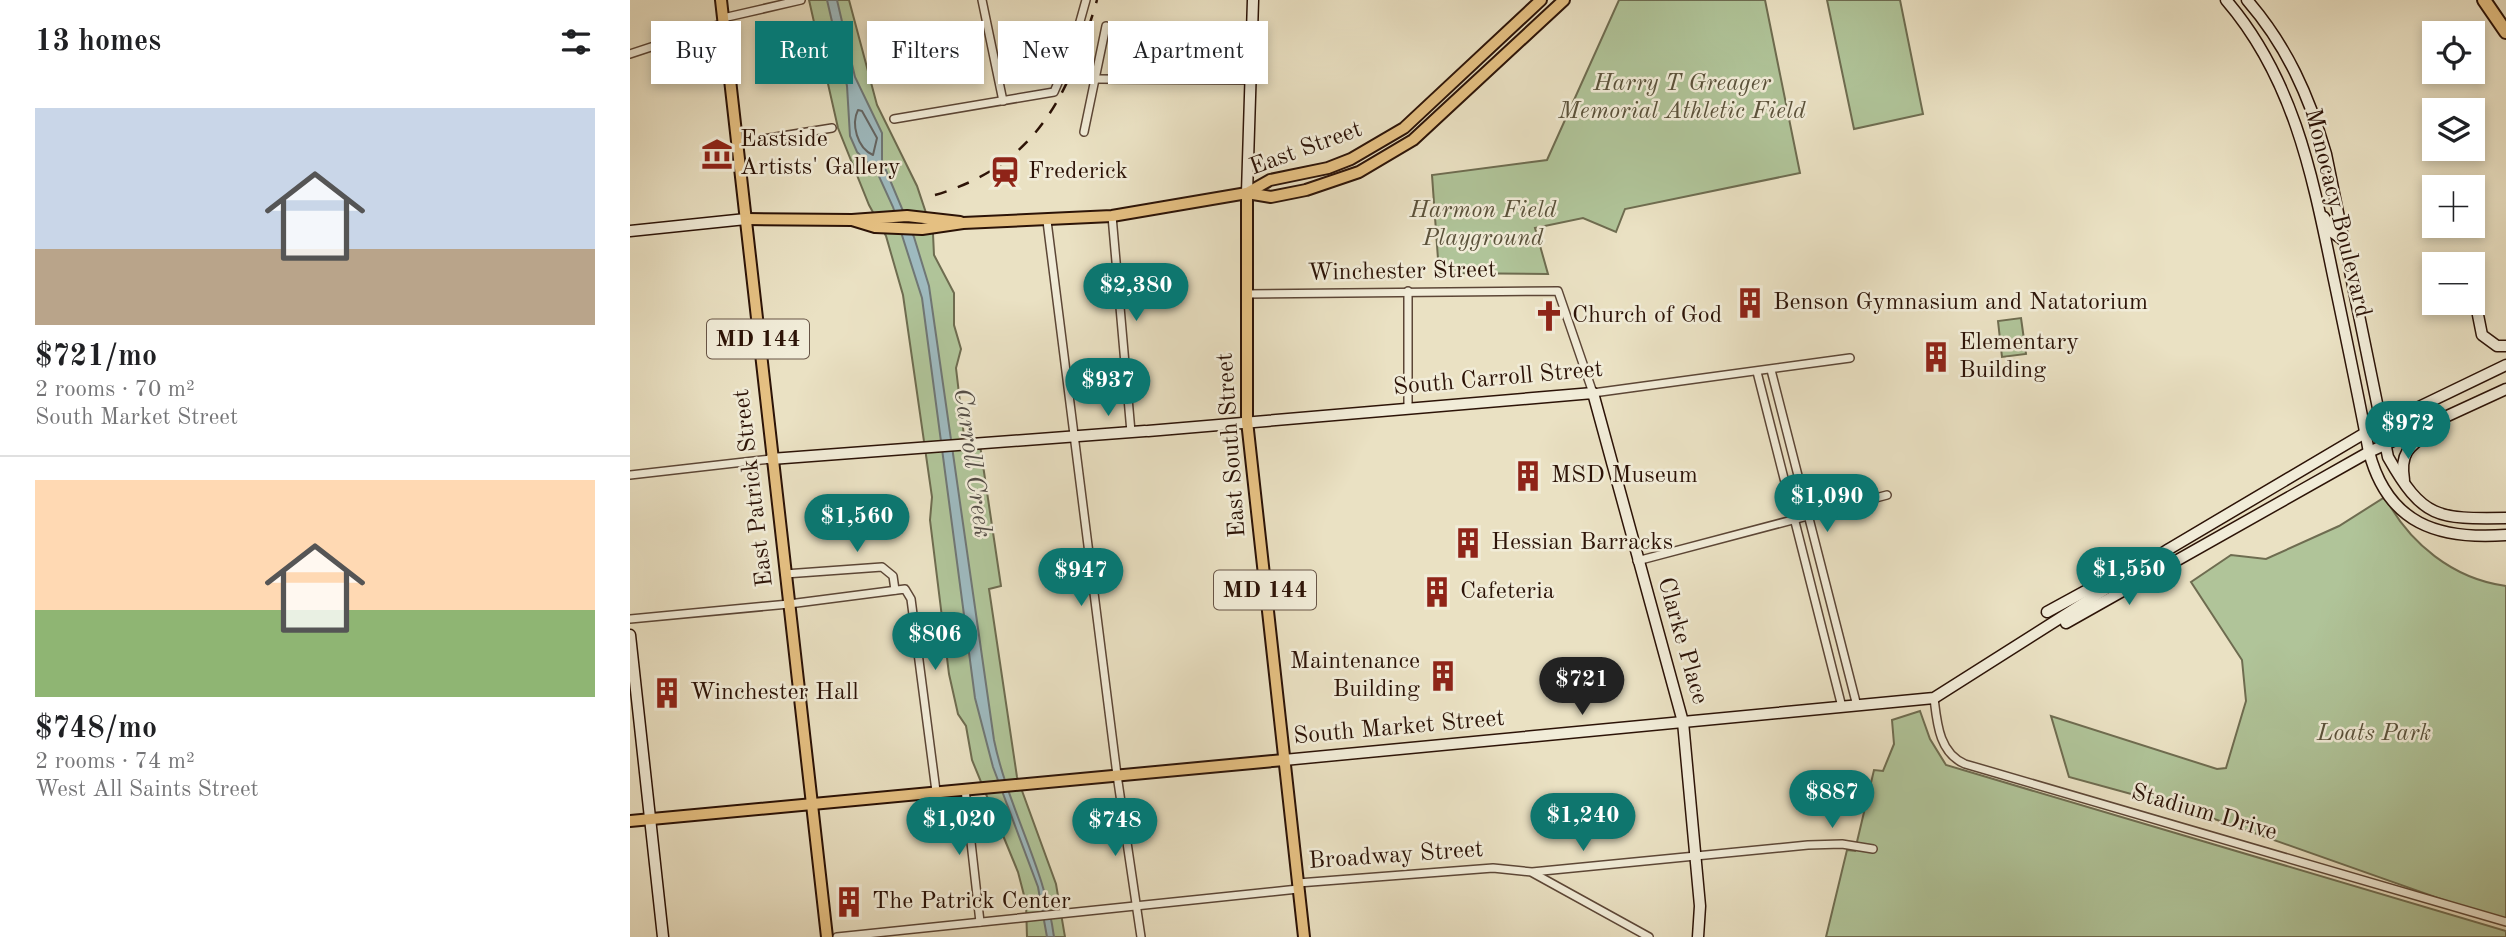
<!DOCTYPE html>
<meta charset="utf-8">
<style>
body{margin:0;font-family:"Old Standard TT",serif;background:#f2f2f2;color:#202124;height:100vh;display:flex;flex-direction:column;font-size:26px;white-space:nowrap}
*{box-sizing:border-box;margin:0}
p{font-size:23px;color:#757577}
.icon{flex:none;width:38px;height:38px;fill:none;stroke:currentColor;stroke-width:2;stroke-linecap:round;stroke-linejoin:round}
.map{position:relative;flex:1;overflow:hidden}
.side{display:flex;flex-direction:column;background:#fff;width:630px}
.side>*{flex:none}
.hud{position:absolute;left:21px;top:21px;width:665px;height:63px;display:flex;gap:14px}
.buttons{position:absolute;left:1792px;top:21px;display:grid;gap:14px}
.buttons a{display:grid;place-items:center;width:63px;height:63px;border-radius:0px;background:#fff;box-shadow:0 4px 10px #0003;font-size:35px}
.price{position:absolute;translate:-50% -60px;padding:0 16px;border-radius:24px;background:#0f766e;color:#fff;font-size:23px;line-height:46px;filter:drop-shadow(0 2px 4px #0008)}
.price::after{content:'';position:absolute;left:50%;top:42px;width:21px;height:16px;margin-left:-10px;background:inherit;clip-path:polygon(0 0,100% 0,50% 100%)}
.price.active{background:#222;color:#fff}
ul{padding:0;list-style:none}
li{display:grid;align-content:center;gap:14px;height:371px;padding:0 35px}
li+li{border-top:2px solid #e0e0e0}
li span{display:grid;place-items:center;height:217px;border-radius:0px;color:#555}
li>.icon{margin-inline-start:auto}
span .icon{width:126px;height:126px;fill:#fffc;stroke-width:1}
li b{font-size:30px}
h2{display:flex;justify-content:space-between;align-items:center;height:84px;padding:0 35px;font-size:30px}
.pill{padding:0 24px;border-radius:0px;background:#fff;box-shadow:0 4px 10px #0003;font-size:24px;line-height:63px}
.pill.active{background:#0f766e;color:#fff}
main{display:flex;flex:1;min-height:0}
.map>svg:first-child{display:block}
</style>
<main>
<section class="side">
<h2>13 homes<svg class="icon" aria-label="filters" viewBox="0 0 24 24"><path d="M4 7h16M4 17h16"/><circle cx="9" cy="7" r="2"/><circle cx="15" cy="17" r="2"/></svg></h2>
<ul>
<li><span style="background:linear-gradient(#c9d6e8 65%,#b9a48a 0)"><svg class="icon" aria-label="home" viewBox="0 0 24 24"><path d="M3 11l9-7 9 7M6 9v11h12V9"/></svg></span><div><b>$721/mo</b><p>2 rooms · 70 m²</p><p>South Market Street</p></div></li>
<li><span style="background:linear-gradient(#ffd9b3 60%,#8fb573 0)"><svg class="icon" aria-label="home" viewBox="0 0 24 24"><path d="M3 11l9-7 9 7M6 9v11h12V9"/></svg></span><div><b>$748/mo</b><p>2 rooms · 74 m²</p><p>West All Saints Street</p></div></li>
</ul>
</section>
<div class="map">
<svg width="1876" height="937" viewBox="0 0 1876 937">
<rect width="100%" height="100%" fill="#eae1c3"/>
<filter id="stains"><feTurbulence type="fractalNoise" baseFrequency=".00286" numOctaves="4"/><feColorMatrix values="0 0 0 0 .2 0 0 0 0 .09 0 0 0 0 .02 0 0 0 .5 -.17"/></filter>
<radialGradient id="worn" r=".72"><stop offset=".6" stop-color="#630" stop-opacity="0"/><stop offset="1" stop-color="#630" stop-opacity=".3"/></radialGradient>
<g fill="#b0c499" stroke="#6e6c50" stroke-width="2">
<path d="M179,0H219L247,105L287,186L303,234L304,255L324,293V325L331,349L326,368L335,445H350L371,586L359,589L387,777L426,884L435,937H397L396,903L388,872L342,760L336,726L328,714L319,674L300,520L302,497L273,295L256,236L239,205L208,128Z"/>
<path d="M989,0H1135L1170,173L995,209L986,232L953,218L905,228L918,274L809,273L802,175L917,160Z"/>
<path d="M1197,0H1270L1293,114L1224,129Z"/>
<path d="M1391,318L1396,354L1372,357L1368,321Z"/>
<path d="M1755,497C1779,543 1823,579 1876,586V922L1556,809L1439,777L1421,716L1587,769L1596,768L1616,701L1612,660L1561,582L1601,555L1636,559L1709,526Z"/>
<path d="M1290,711L1300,739L1316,765L1876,931V937H1196L1217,850L1225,851L1226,846L1244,770L1253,771L1264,744L1262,720Z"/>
</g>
<path fill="#9ebabf" stroke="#707775" stroke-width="2" d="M197,0H207L225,77L252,133V161L284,237L299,286L364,740C378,808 415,868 424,937H417L408,887L363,767L345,698L292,298L263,207L247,172L227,152L220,136L217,86Z"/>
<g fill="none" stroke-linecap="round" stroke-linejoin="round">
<path stroke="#656663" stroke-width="2" d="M228,110L232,111L247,138L243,155C227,148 221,124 228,110Z"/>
<defs>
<g id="street">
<path d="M352,0L373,101"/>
<path d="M93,18L171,0"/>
<path d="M0,54L94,23"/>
<path d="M465,79L621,80"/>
<path d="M264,119L424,92L442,50L456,0"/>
<path d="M454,132L476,26"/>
<path d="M108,143L202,128"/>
<path d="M482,216L501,432"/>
<path d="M417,221L487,775L511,937"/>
<path d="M616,294L928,291L963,393L1220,358"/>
<path d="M1141,370L1227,706"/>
<path d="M1127,372L1212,707"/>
<path d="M778,408V291"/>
<path d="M0,475L141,459"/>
<path d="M1007,561L1257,495"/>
<path d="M155,574L252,567L263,576L265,590"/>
<path d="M0,619L159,604L275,589L281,599L306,791"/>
<path d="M1304,698C1307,723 1309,753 1335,764L1876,922"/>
<path d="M335,789L350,922"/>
<path d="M903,873L1019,937"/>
<path d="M668,883L863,868L902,872L1178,845L1212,844L1243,849"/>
<path d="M207,937L668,889"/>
</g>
<g id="secondary">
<path d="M1596,0C1665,80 1683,179 1704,280C1716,337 1728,394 1739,452C1758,524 1808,540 1876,535"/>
<path d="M1617,0C1657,46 1679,96 1696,154L1758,457C1793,519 1807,519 1876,518"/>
<path d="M617,193L623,0"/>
<path d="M1694,217L1702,232L1713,240"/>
<path d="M0,231L116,219"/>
<path d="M1848,315L1852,335L1867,346H1876"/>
<path d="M518,431L963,393L1053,722L1070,906L1068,937"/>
<path d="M141,459L515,431"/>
<path d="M1774,480C1769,450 1782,445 1803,430"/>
<path d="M1417,612L1516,558"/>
<path d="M1436,623L1739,452L1876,389"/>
<path d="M0,635L33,937"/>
<path d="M654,760L1304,698L1539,549L1735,433L1876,365"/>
</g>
<g id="primary">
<path d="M91,0L197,937"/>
<path d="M617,193V421L674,937"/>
<path d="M617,193L640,180L698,168L721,159L774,128L911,0"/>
<path d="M116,219L222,220L277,216L330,222"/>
<path d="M222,220L245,227L292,229L333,223L482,216L617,193L641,197L676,190L729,172L783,140L934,0"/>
<path d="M0,821L654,760"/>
</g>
<path id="highway" d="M1854,0L1876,32"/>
</defs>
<use href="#street" stroke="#5c4636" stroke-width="10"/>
<use href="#secondary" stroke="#2c1307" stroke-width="13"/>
<use href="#primary" stroke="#2c1307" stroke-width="14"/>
<use href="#highway" stroke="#2c1307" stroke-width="16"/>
<use href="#street" stroke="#f1ecd8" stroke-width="7"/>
<use href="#secondary" stroke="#f1ecd8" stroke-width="10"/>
<use href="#primary" stroke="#e5c082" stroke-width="10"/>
<use href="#highway" stroke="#e5c082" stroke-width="12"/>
<path stroke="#2c1307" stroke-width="2.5" stroke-dasharray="12 12" stroke-linecap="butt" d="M305,195C407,165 439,95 467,0"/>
</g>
<defs>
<symbol id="museum-bare" viewBox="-9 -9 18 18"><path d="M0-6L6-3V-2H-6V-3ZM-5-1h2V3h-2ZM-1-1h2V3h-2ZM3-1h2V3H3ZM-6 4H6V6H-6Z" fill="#8f2418" stroke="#f1ecd8" stroke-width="2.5" paint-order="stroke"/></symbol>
<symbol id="station-bare" viewBox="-9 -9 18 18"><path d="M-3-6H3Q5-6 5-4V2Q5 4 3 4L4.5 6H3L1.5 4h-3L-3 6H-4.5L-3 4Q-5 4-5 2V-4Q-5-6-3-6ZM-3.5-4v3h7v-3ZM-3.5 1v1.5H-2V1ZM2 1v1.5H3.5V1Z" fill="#8f2418" stroke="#f1ecd8" stroke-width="2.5" paint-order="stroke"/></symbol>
<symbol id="building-bare" viewBox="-9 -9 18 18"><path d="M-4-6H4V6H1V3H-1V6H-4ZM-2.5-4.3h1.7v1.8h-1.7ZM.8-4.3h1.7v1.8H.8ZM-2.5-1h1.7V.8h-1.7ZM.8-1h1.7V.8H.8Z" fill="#8f2418" stroke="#f1ecd8" stroke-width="2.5" paint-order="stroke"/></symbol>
<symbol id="church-bare" viewBox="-9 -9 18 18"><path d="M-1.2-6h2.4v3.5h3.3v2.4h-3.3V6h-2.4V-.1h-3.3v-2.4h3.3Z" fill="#8f2418" stroke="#f1ecd8" stroke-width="2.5" paint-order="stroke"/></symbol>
</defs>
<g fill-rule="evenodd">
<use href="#museum-bare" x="65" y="132" width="44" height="44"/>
<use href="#station-bare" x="353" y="150" width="44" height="44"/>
<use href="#building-bare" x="1098" y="281" width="44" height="44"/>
<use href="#church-bare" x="897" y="294" width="44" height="44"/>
<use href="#building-bare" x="1284" y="335" width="44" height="44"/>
<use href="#building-bare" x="876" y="454" width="44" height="44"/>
<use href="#building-bare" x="816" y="521" width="44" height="44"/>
<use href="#building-bare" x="785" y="570" width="44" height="44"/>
<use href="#building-bare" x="791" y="654" width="44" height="44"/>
<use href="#building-bare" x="15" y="671" width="44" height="44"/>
<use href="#building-bare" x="197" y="880" width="44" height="44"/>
</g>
<g text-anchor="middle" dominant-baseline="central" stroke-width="5" stroke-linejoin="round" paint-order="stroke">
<g fill="#f1ecd8" stroke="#675446" stroke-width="2">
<rect x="77" y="319.5" width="102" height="39" rx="5"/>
<rect x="584" y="570.5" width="102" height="39" rx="5"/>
</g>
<g font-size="23" font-weight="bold" fill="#2c1307">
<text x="128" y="339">MD 144</text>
<text x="635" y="590">MD 144</text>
</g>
<g font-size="24" font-style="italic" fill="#5a513a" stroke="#f1ecd8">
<text x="1052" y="84">Harry T Greager<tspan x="1052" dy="28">Memorial Athletic Field</tspan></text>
<text x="853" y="211">Harmon Field<tspan x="853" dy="28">Playground</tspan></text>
<text x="1744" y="734">Loats Park</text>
</g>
<g font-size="24" fill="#2c1307" stroke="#f1ecd8" text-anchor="start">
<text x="110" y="140">Eastside<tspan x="110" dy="28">Artists' Gallery</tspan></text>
<text x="398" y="172">Frederick</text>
<text x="1143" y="303">Benson Gymnasium and Natatorium</text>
<text x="942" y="316">Church of God</text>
<text x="1329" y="343">Elementary<tspan x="1329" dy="28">Building</tspan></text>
<text x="921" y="476">MSD Museum</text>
<text x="861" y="543">Hessian Barracks</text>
<text x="830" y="592">Cafeteria</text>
<text x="790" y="662" text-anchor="end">Maintenance<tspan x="790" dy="28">Building</tspan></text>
<text x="60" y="693">Winchester Hall</text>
<text x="242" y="902">The Patrick Center</text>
</g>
<g font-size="24" fill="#2c1307" stroke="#f1ecd8">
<text transform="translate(676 149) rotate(-20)">East Street</text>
<text transform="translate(1707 213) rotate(76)">Monocacy Boulevard</text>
<text transform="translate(772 272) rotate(-1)">Winchester Street</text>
<text transform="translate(868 379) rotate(-5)">South Carroll Street</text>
<text transform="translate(602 445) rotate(-94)">East South Street</text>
<text transform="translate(124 488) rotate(-97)">East Patrick Street</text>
<text transform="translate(1052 641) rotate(74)">Clarke Place</text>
<text transform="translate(769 728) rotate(-5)">South Market Street</text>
<text transform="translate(1574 813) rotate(16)">Stadium Drive</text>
<text transform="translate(766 856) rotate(-4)">Broadway Street</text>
</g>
<g font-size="26" font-style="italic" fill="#544d47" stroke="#f1ecd8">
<text transform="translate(342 463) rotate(82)">Carroll Creek</text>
</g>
</g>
<rect width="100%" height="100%" filter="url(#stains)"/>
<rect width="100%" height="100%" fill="url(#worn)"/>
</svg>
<div class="buttons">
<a><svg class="icon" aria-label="locate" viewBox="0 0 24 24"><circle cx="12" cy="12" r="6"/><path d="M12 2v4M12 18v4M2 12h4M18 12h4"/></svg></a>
<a><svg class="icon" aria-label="layers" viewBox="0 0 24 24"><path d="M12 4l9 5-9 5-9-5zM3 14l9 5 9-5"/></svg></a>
<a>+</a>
<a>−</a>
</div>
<b class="price" style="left:506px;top:323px">$2,380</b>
<b class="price" style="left:478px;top:418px">$937</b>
<b class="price" style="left:1778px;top:461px">$972</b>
<b class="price" style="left:1197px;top:534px">$1,090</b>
<b class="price" style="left:227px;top:554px">$1,560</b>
<b class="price" style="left:1499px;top:607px">$1,550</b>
<b class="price" style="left:451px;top:608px">$947</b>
<b class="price" style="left:305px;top:672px">$806</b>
<b class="price active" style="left:952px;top:717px">$721</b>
<b class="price" style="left:1202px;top:830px">$887</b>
<b class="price" style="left:953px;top:853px">$1,240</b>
<b class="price" style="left:329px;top:857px">$1,020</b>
<b class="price" style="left:485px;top:858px">$748</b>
<div class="hud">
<a class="pill">Buy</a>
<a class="pill active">Rent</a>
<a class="pill">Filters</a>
<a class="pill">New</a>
<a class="pill">Apartment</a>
</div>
</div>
</main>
